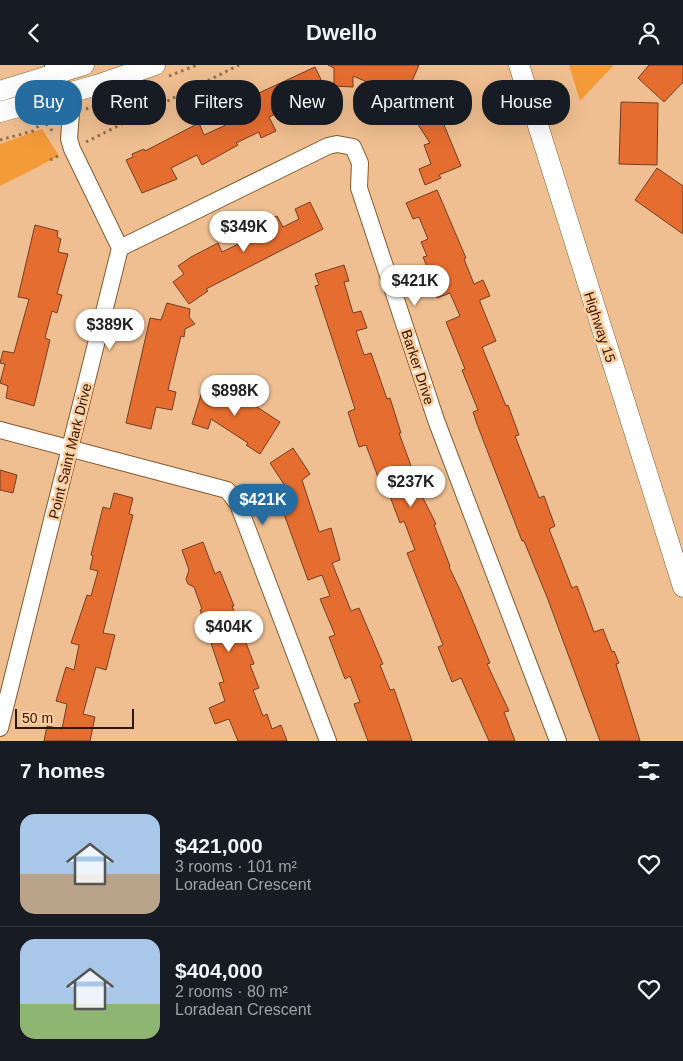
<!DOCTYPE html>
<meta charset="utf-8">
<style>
body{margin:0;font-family:Arial,sans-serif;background:#20242c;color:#f1f3f6;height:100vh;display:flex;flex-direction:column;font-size:19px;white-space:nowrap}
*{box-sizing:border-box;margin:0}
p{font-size:16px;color:#9ea1a6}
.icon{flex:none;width:28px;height:28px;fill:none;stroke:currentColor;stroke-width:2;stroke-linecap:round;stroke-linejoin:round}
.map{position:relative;height:676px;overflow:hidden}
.side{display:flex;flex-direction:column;background:#171b24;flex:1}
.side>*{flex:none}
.top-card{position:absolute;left:15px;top:15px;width:654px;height:45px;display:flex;gap:10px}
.scale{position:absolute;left:15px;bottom:12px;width:119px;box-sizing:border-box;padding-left:5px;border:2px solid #2b1906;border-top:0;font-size:14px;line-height:18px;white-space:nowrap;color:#2b1906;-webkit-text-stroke:4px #fecc9d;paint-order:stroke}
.price{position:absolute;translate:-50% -42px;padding:0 11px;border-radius:18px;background:#fff;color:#222;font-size:16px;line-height:32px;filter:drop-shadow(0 1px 2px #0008)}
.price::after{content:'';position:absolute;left:50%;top:30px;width:15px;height:11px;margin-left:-8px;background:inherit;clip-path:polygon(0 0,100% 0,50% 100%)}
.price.selected{background:#256da1;color:#fff}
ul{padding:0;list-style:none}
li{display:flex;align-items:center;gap:15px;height:125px;padding:0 20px}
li+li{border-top:1px solid #363941}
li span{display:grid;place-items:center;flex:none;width:140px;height:100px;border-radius:15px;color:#555}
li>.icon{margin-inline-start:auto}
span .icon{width:60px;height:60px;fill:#fffc;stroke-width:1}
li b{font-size:21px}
h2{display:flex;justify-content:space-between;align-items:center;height:60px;padding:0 20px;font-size:21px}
.chip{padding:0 18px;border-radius:20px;background:#171b24;box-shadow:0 5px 20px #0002;font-size:18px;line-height:45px}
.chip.selected{background:#256da1;color:#fff}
header{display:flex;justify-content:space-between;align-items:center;height:65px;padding:0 20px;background:#171b24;font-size:22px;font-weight:700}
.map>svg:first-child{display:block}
</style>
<header><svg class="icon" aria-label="back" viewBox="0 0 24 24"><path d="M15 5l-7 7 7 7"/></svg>Dwello<svg class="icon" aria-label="person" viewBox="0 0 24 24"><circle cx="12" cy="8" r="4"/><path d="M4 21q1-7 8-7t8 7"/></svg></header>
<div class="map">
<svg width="683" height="676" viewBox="0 0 683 676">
<rect width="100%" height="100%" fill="#f0bf91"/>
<g fill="#f39b38">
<path d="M569,0H614L580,36Z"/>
<path d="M42,64L59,91L0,121V79Z"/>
</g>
<g fill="#e66d30" stroke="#733e26">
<path d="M328,0H419L406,30L392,25L391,27L353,11V22L334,21V3Z"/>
<path d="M649,0H683V17L664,37L638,13Z"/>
<path d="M315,2L327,27L310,35L314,45L298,52L293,41L269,52L276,66L261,73L259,67L236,78L238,80L202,100L197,90L171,103L177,114L142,128L126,95L133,92L132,89L144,84L145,86L199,58L204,70L226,60L224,56L250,43L246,34Z"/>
<path d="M437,19L458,51L444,60L461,101L439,110L441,113L425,120L419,104L431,99L424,80L430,78L417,58L426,52L414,34Z"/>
<path d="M621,37L658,38L657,100L619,99Z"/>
<path d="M657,103L683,121V169L635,135Z"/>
<path d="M437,125L466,193L464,194L474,219L483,215L490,231L480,235V237L496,276L482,282L506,341L508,340L519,370L515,371L539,433L544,431L555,461L549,464L572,523L577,521L594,567L603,564L612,587L614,586L619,598L616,599L640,676H600L547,532L524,476H522L477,359L473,347L478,345L462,305L465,304L446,257L460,251L450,228L437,233L430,217L433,216L423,192L427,191L421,177L428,174L419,152L413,154L406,138Z"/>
<path d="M310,137L323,164L206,224L208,226L189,239L173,217L184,209L178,201L191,192L218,178L222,187L249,174L245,165L277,151L283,162L299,154L295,144Z"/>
<path d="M35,160L58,166L57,172L61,174L58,187L68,189L57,229L62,230L57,248L52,246L45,273L50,275L34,341L6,333L8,321L0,318L5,299L0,298L3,286L14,288L29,234L18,232Z"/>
<path d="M344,200L349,216L344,217L353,248L361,246L367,263L356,266L364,290L371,288L387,334L390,333L401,368H399L422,431L436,459L434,460L450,501L449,502L461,527L490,598L487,599L509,646L504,647L515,676H489L461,613L452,617L438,582L443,580L407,488L415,485L404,456L400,458L388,426L384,428L366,380L359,382L348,347L355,344L315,221L319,220L315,209Z"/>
<path d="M167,238L190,244L189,252L195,259L185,264L184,272L181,271L168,325L176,327L172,345L156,342L151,364L126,358L150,253L161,255Z"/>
<path d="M204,320L240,331L280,357L260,389L246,380L248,378L211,354L208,364L192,359Z"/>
<path d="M293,383L310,409L302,415L319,467L331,463L340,495L332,498L351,546L359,543L383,599L380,600L390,625L394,624L412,676H368L354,639L360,637L350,611L345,614L329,572L335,570L320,534L330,531L322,510L308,515L280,438L293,433L270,398Z"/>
<path d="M0,405L17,410L13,428L0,425Z"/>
<path d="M114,428L133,433L129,449L133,450L103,568L115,570L106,605L96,602L83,649L95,652L90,676H44L47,661L62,664L67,639L56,636L66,602L74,605L79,580L71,578L87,530L91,531L98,506L90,504L93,491L91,490L103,442L110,444Z"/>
<path d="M203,477L215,509L220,506L234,541H232L254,599L250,600L259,623L253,625L263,651L267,649L272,664L281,660L287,676H238L229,654L215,659L209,643L225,636L219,618L224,617L200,545L202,544L194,522L188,519L186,514L189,505L182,485Z"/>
</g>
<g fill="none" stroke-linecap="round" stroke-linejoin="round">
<defs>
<g id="minor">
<path d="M120,183L328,81L337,79L353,82L360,98L359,123L436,355L558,676"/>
<path d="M0,365L227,425L238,439L328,676"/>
<path d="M0,663L120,183L72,84L69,74L71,48L53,0"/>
</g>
<g id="major">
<path d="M519,0L683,522"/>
<path d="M0,26L84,0"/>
<path d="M0,47L97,20L155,0"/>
</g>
</defs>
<use href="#minor" stroke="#865b2f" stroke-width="18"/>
<use href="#major" stroke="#865b2f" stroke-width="21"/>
<g stroke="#916f4e" stroke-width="3" stroke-dasharray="2.5 4" stroke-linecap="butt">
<path d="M169,11L197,0"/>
<path d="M86,44L99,39"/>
<path d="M42,54L54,68"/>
<path d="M0,75L33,66L46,54"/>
<path d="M86,77L239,0"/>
<path d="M50,95L58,91"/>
</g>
<use href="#minor" stroke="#fff" stroke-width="16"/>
<use href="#major" stroke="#fff" stroke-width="20"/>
</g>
<g text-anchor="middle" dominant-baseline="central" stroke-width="5" stroke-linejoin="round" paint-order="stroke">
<g font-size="14" fill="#2b1906" stroke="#fecc9d">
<text transform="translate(600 262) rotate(72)">Highway 15</text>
<text transform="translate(418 302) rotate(72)">Barker Drive</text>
<text transform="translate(70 386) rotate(-76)">Point Saint Mark Drive</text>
</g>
</g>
</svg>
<div class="scale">50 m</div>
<b class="price" style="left:244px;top:188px">$349K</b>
<b class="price" style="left:415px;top:242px">$421K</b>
<b class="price" style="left:110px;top:286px">$389K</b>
<b class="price" style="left:235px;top:352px">$898K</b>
<b class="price" style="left:411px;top:443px">$237K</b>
<b class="price selected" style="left:263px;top:461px">$421K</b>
<b class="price" style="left:229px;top:588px">$404K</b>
<div class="top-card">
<a class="chip selected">Buy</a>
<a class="chip">Rent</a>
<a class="chip">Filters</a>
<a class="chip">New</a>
<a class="chip">Apartment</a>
<a class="chip">House</a>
</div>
</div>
<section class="side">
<h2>7 homes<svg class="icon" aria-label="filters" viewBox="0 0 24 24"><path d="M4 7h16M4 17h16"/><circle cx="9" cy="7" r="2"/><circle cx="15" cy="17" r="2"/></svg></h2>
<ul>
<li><span style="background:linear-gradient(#a9c7e8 60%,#b9a48a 0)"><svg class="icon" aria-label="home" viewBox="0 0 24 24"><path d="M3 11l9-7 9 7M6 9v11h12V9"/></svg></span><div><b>$421,000</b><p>3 rooms · 101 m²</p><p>Loradean Crescent</p></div><svg class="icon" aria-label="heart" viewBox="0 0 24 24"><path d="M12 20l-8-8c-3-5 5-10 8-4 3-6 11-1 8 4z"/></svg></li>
<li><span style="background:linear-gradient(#a9c7e8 65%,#8fb573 0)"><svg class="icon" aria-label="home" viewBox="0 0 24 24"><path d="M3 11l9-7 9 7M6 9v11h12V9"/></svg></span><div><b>$404,000</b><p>2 rooms · 80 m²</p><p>Loradean Crescent</p></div><svg class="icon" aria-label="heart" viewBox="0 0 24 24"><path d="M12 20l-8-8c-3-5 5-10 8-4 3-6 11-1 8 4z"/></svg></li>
</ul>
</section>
